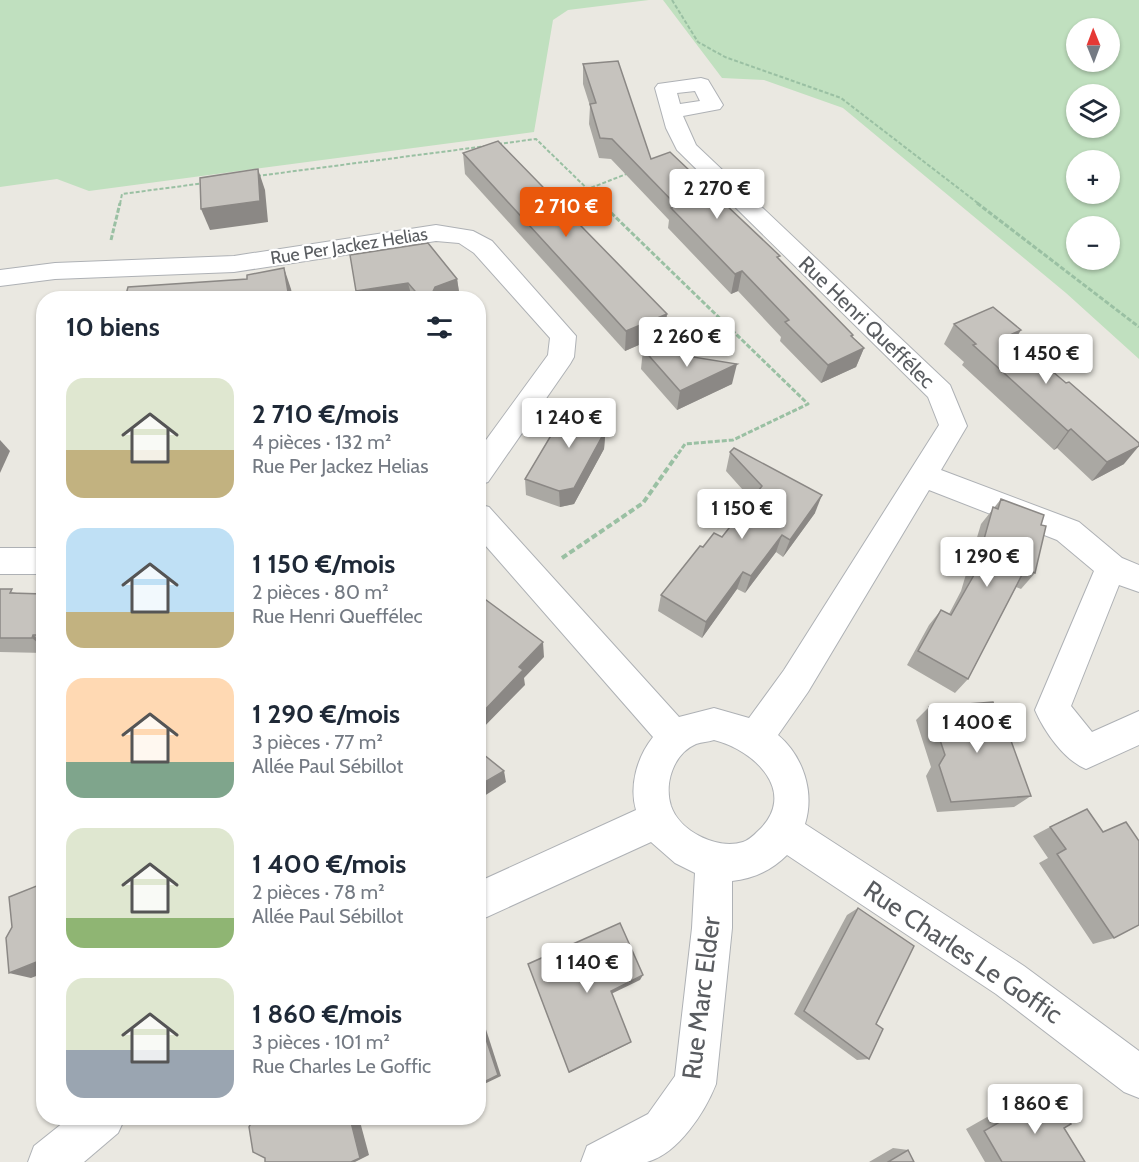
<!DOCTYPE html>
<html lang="fr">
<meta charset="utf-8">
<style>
body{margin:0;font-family:Cabin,sans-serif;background:#f2f2f3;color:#1f2937;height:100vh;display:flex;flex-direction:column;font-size:22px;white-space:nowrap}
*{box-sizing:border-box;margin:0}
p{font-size:20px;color:#747a83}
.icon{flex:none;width:33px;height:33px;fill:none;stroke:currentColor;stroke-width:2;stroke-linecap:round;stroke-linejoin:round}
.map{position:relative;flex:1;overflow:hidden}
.drawer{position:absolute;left:36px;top:291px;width:450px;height:834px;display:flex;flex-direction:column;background:#fff;border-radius:24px;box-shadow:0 2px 4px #0004}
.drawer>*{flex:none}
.needle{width:39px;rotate:359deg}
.buttons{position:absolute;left:1066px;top:18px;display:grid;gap:12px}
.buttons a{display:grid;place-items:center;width:54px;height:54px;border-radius:50%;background:#fff;box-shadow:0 2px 4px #0004;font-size:30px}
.price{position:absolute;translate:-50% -51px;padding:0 14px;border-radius:6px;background:#fff;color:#222;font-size:20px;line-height:39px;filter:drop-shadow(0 2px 3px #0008)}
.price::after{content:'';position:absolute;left:50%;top:36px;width:18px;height:14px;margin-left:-9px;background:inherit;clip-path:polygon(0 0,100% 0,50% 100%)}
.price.active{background:#ea580c;color:#fff}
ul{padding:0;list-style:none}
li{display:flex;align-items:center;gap:18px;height:150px;padding:0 30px}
li span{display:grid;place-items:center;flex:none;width:168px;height:120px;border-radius:18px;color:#555}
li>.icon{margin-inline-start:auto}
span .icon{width:72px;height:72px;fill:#fffc;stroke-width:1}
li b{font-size:26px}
h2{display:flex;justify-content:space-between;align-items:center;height:72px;padding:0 30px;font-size:26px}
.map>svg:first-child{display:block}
</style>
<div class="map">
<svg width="1139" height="1162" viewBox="0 0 1139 1162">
<rect width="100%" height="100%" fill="#eae8e1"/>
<g fill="#c0e0bf" fill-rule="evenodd">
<path d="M0,0H649L568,10L553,20L534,132L89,191L57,179L0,187Z"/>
<path d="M663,0H1139V359L1066,293L843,108L764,80L722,78ZM1077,28H1110V62H1077ZM1077,94H1110V128H1077ZM1110,160V194H1077V160ZM1077,226H1110V260H1077Z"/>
</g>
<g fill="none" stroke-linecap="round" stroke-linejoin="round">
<defs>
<g id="minor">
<path d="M701,78L708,80L723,105L720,109L683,116L696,145L950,385L967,426L941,470L1079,522L1122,558L1139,565V592L1119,585L1071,706L1092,732L1139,711V745L1086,769C1064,760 1044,731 1035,710L1094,571L1057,540L929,490L808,692L778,735C803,756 815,792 805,824L1024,966L1139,1051V1098L1124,1092L996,994L787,855C772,870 753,879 732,881V928L716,1084C705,1112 678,1154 647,1162C631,1162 598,1162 581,1162L587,1146L648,1114L675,1076L692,928L695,873L675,863L651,842L478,921V882L636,810C629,786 637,757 653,737L478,537V504L489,507L679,717L714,708L749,718L784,670L939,425L928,397L677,150L666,128L655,88L658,84ZM695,91L700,101L680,104L677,93ZM714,740C755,750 799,793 758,831C754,835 749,840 743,842C718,850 680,832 671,806C664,784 673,754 696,744C702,742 708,742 714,740Z"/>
<path d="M436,225L473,231L492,241L576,336L574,357L570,364L488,482L478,485V451L548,355L550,338L474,253L459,243L436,241L234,272L55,279L0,286V270L55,263L234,256Z"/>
<rect x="0" y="548" width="44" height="26"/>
<path d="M69,1118H125L118,1133L84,1162H28L34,1146Z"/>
</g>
</defs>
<use href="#minor" stroke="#aeb1b5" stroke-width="2"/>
<g stroke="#9ac0a3" stroke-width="2" stroke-dasharray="4 2" stroke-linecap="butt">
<path d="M672,0L698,42L725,57L841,98L979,204"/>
<path d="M498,144L536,139L603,204"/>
<path d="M257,176L487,146"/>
<path d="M552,203L629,173"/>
<path d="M120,204L122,194L205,183"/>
</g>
<g stroke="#9ac0a3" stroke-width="3" stroke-dasharray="5 2" stroke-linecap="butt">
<path d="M601,203L808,404L733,440L685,444L676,457"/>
<path d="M977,203L1139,327"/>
<path d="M111,240L120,203"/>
</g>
<path stroke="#9ac0a3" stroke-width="4" stroke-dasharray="6 3" stroke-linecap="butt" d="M562,558L643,503L677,455"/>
<use href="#minor" fill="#fff" fill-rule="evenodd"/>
</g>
<g fill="#aaa8a3">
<path d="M583,64L651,159L779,259L853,335L852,338L864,348L856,367L821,383L780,341L781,337L738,291L731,294L668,228L669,220L611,159L599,158L589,124L590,106L583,84Z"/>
<path d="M463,153L667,314L664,334L625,351L465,174Z"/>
<path d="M350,255L457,279L460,298H358Z"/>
<path d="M954,324L1015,339L1124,464L1092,481L1057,448L1054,450L962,365L964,362L944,344Z"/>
<path d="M643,349L732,384L677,410L641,369Z"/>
<path d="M609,414L608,431L605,437L604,449L574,504L560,507L526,495L525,479L568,419Z"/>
<path d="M730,452L815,513L783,557L776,552L745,593L737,589L702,638L658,611L661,595L703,547L722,537L751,499L726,471Z"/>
<path d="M1001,499L1041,525L1035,573L1021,589L1016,587L968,679L955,693L907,665L929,625L941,610L949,614L961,591L981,524Z"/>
<path d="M0,589L17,593L44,594V653L0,652Z"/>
<path d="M929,707L1002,727L1031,796L1014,807L937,812L926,776L931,767L916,720Z"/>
<path d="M1087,809L1114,938L1093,944L1039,863L1048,858L1033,836L1050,827Z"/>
<path d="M858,908L869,1059L857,1060L794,1014L847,915Z"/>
<path d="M1031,1092H1052L1064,1128L1085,1162H985L966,1129Z"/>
<path d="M893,1148L908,1150L914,1162H869Z"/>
</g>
<g fill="#8b8885">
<path d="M258,169L265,190L268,222L210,230L201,209Z"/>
<path d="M284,268L291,289L293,298H289Z"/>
<path d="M742,271L738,291L731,294L735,274Z"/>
<path d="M457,279L460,298H430L435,287Z"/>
<path d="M408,283L412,298H358L356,291Z"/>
<path d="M667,314L664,334L625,351L626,331Z"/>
<path d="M1021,330L1009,350L1010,335Z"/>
<path d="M864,348L856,367L821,383L828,365Z"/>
<path d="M737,364L732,384L677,410L680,391Z"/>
<path d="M609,414L608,431L605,437L604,449L574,504L560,507L559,491L600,429Z"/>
<path d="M1071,429L1057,448L1054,450L1068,431Z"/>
<path d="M0,440L10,451L0,473Z"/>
<path d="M1139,446L1124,464L1092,481L1107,462Z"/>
<path d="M822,495L815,513L783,557L790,540Z"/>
<path d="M782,535L776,552L745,593L751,576Z"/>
<path d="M743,572L737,589L702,638L706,622Z"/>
<path d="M33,635L44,644V648L32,638Z"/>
<path d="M543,642L544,657L524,678L525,685L478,733V717L519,667Z"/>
<path d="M504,771L506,782L478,800V786Z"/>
<path d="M44,959V973L31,978L9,973Z"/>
<path d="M643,975L640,980L609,995L611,991Z"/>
<path d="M478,1012L481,1014L501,1076L478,1087Z"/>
<path d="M631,1042L628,1044L569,1073V1072Z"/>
<path d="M350,1118H359L369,1155L355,1162H351Z"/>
</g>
<g fill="#c6c3be" stroke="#8b8885" stroke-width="1.5">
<path d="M618,61L651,159L670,152L780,256L777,257L853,335L851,336L864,348L828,365L785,322L789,320L742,271L735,274L671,208L677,206L612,139L600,138L590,104L596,103L583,64Z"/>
<path d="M498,141L667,314L626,331L463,153Z"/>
<path d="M258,169L260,201L201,209L200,178Z"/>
<path d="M428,243L457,279L435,287L430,298H421L408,283L356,291L350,255Z"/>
<path d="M284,268L289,298H125L128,287L247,279V275Z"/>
<path d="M993,307L1021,330L1010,335L1066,383L1069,382L1139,443V446L1107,462L1071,429L1068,431L973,345L976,344L954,324Z"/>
<path d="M643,349L737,364L680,391Z"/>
<path d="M577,403L609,414L600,429L605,431L574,488L559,491L525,479L562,417L568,419Z"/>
<path d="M734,448L822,495L790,540L782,535L751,576L743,572L706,622L661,595L700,546L703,547L714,533L722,537L762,486L730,452Z"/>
<path d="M1001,499L1044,515L1041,525L1046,526L1035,573L1025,569L968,679L918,651L941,610L951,615L974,575L993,507L998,509Z"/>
<path d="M0,589H12L10,593L44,594V635H33L32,638H0Z"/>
<path d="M478,594L543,642L519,667L523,670L478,717Z"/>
<path d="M993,702L1002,727H1006L1031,796L951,802L939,765L945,755L929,707Z"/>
<path d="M478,750L504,771L478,786Z"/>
<path d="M1087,809L1103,832L1126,822L1139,841V925L1114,938L1057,854L1066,849L1050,827Z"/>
<path d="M44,883V959L9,973L6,938L12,927L9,897Z"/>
<path d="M858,908L914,946L876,1024L883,1029L869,1059L804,1011Z"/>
<path d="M620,923L643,975L611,991L631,1042L569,1072L528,964Z"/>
<path d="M478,1015L498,1075L478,1085Z"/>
<path d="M1052,1092L1071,1124L1064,1128L1085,1162H1002L984,1131Z"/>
<path d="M254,1118H350L360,1158L351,1162H265V1158L253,1152L249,1127Z"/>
<path d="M908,1150L914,1162H888Z"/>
</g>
<g text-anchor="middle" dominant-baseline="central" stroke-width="4.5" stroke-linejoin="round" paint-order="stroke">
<g font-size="18" fill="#595c60" stroke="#fff">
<text transform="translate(349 246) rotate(-9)">Rue Per Jackez Helias</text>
</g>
<g font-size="21" fill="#595c60" stroke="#fff">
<text transform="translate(867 322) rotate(44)">Rue Henri Queffélec</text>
</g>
<g font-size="26" fill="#595c60" stroke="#fff">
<text transform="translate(963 952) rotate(34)">Rue Charles Le Goffic</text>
<text transform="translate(701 998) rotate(-83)">Rue Marc Elder</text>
</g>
</g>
</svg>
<div class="buttons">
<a><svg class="needle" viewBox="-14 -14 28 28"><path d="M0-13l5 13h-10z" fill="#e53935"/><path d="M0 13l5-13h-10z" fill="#747a83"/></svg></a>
<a><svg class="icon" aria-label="layers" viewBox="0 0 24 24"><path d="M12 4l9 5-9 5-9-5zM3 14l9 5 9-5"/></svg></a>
<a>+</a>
<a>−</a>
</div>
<b class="price" style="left:717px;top:220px">2 270 €</b>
<b class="price active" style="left:566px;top:238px">2 710 €</b>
<b class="price" style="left:687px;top:368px">2 260 €</b>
<b class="price" style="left:1046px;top:385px">1 450 €</b>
<b class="price" style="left:569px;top:449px">1 240 €</b>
<b class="price" style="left:742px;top:540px">1 150 €</b>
<b class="price" style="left:987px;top:588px">1 290 €</b>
<b class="price" style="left:977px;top:754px">1 400 €</b>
<b class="price" style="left:587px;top:994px">1 140 €</b>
<b class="price" style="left:1035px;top:1135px">1 860 €</b>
<section class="drawer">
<h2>10 biens<svg class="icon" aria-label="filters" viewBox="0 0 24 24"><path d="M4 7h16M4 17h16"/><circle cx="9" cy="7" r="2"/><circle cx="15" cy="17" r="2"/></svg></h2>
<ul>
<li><span style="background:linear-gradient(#dfe7d0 60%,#c2b280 0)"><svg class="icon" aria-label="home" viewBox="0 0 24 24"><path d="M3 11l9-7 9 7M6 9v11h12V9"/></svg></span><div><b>2 710 €/mois</b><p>4 pièces · 132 m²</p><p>Rue Per Jackez Helias</p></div></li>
<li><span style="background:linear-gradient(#bfe0f5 70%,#c2b280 0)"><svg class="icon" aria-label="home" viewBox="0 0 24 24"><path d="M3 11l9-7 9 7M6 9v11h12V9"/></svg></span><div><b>1 150 €/mois</b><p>2 pièces · 80 m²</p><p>Rue Henri Queffélec</p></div></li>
<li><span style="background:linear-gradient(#ffd9b3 70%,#7fa58c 0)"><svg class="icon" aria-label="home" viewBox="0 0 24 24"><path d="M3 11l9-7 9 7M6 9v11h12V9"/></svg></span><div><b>1 290 €/mois</b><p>3 pièces · 77 m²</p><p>Allée Paul Sébillot</p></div></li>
<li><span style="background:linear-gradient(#dfe7d0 75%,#8fb573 0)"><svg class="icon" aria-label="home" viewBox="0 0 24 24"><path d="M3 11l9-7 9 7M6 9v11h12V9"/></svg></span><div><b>1 400 €/mois</b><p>2 pièces · 78 m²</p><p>Allée Paul Sébillot</p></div></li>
<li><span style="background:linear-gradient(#dfe7d0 60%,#9aa5b1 0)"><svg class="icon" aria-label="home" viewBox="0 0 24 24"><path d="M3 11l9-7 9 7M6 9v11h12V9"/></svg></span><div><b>1 860 €/mois</b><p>3 pièces · 101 m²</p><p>Rue Charles Le Goffic</p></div></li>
</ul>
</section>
</div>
